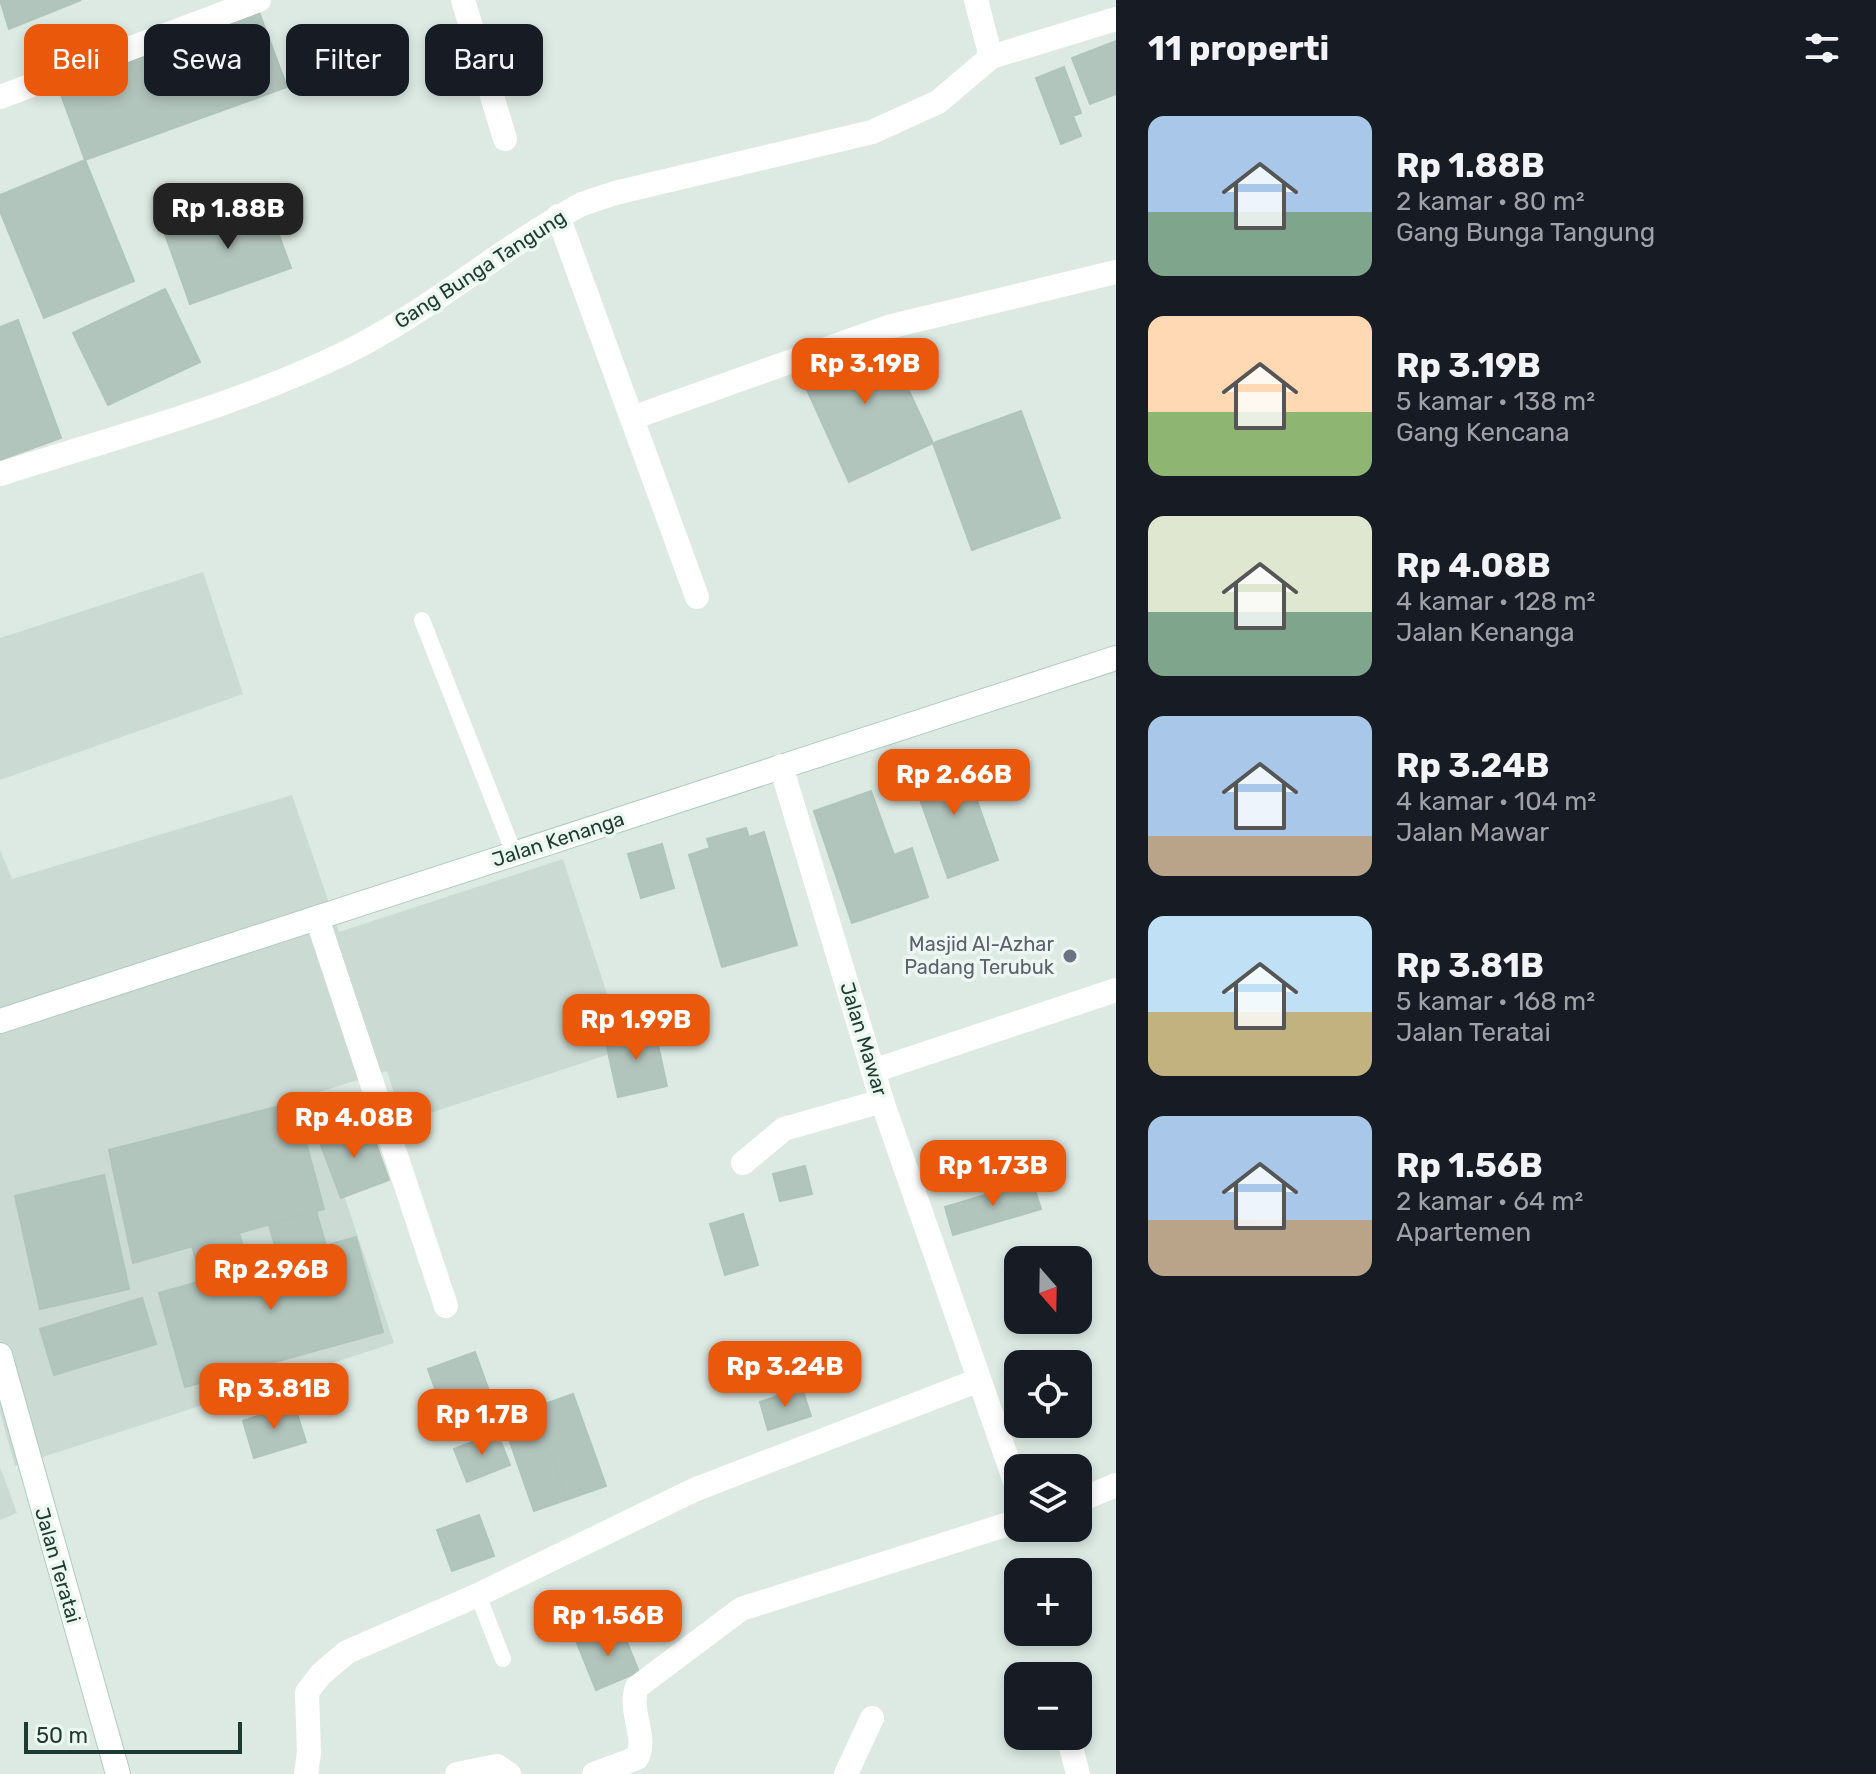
<!DOCTYPE html>
<html lang="id">
<meta charset="utf-8">
<style>
body{margin:0;font-family:Rubik,sans-serif;background:#242831;color:#f1f3f6;height:100vh;display:flex;flex-direction:column;font-size:30px;white-space:nowrap}
*{box-sizing:border-box;margin:0}
p{font-size:26px;color:#9ea1a6}
.icon{flex:none;width:44px;height:44px;fill:none;stroke:currentColor;stroke-width:2;stroke-linecap:round;stroke-linejoin:round}
.map{position:relative;flex:1;overflow:hidden}
.details{display:flex;flex-direction:column;background:#171b24;width:760px}
.details>*{flex:none}
.banner{position:absolute;left:24px;top:24px;width:760px;height:72px;display:flex;gap:16px}
.needle{width:52px;rotate:160deg}
.controls{position:absolute;left:1004px;top:1246px;display:grid;gap:16px}
.controls a{display:grid;place-items:center;width:88px;height:88px;border-radius:16px;background:#171b24;box-shadow:0 4px 12px #0003;font-size:40px}
.scale{position:absolute;left:24px;bottom:20px;width:218px;box-sizing:border-box;padding-left:8px;border:4px solid #1d3b32;border-top:0;font-size:22px;line-height:28px;white-space:nowrap;color:#1d3b32;-webkit-text-stroke:6px #edf7f2;paint-order:stroke}
.price{position:absolute;translate:-50% -68px;padding:0 18px;border-radius:16px;background:#ea580c;color:#fff;font-size:26px;line-height:52px;filter:drop-shadow(0 2px 4px #0008)}
.price::after{content:'';position:absolute;left:50%;top:48px;width:24px;height:18px;margin-left:-12px;background:inherit;clip-path:polygon(0 0,100% 0,50% 100%)}
.price.current{background:#222;color:#fff}
ul{padding:0;list-style:none}
li{display:flex;align-items:center;gap:24px;height:200px;padding:0 32px}
li span{display:grid;place-items:center;flex:none;width:224px;height:160px;border-radius:16px;color:#555}
li>.icon{margin-inline-start:auto}
span .icon{width:96px;height:96px;fill:#fffc;stroke-width:1}
li b{font-size:34px}
h2{display:flex;justify-content:space-between;align-items:center;height:96px;padding:0 32px;font-size:34px}
.pill{padding:0 28px;border-radius:16px;background:#171b24;box-shadow:0 4px 12px #0003;font-size:28px;line-height:72px}
.pill.current{background:#ea580c;color:#fff}
main{display:flex;flex:1;min-height:0}
.map>svg:first-child{display:block}
</style>
<main>
<div class="map">
<svg width="1116" height="1774" viewBox="0 0 1116 1774">
<rect width="100%" height="100%" fill="#ddeae4"/>
<g fill="#cbdad3">
<path d="M203,572L243,694L0,780V638Z"/>
<path d="M292,795L339,932L563,859L625,1049L403,1122L387,1071L310,1095L394,1343L15,1466L0,1412V850L12,879Z"/>
<path d="M0,1467L17,1513L0,1520Z"/>
</g>
<g fill="#b2c5bd" stroke="#afc4bb" stroke-width="2">
<path d="M0,0H81L9,29Z"/>
<path d="M256,4L287,87L85,160L55,78Z"/>
<path d="M1116,41V94L1090,104L1072,58Z"/>
<path d="M1064,67L1081,113L1073,116L1081,136L1061,144L1036,78Z"/>
<path d="M85,160L134,281L44,318L0,211V195Z"/>
<path d="M265,197L291,268L190,304L165,234Z"/>
<path d="M165,289L200,362L108,405L73,333Z"/>
<path d="M18,320L61,438L0,460V327Z"/>
<path d="M881,330L933,443L849,482L797,368Z"/>
<path d="M1021,411L1060,518L972,550L933,443Z"/>
<path d="M961,756L998,860L948,878L911,774Z"/>
<path d="M871,791L894,855L912,848L928,897L852,923L814,811Z"/>
<path d="M746,828L749,837L764,832L797,945L722,967L689,855L710,848L707,839Z"/>
<path d="M662,844L674,888L641,898L628,854Z"/>
<path d="M654,1027L667,1086L618,1097L605,1038Z"/>
<path d="M295,1102L324,1209L133,1263L109,1150Z"/>
<path d="M368,1122L389,1180L341,1198L319,1140Z"/>
<path d="M805,1166L812,1194L780,1201L773,1174Z"/>
<path d="M104,1175L129,1289L40,1309L15,1196Z"/>
<path d="M1032,1181L1041,1209L953,1235L945,1207Z"/>
<path d="M316,1211L326,1246L279,1259L269,1225Z"/>
<path d="M743,1214L758,1265L725,1275L710,1224Z"/>
<path d="M239,1233L249,1268L202,1281L192,1246Z"/>
<path d="M356,1237L383,1332L185,1387L159,1293Z"/>
<path d="M142,1298L156,1344L54,1375L40,1329Z"/>
<path d="M475,1352L497,1413L450,1430L428,1369Z"/>
<path d="M802,1388L811,1416L768,1430L760,1402Z"/>
<path d="M573,1394L606,1486L566,1500L533,1408Z"/>
<path d="M294,1404L306,1442L254,1458L243,1421Z"/>
<path d="M541,1428L566,1500L534,1511L509,1439Z"/>
<path d="M497,1432L510,1465L467,1482L454,1449Z"/>
<path d="M479,1515L494,1556L452,1571L437,1530Z"/>
<path d="M620,1625L639,1672L596,1690L577,1643Z"/>
</g>
<g fill="none" stroke-linecap="round" stroke-linejoin="round">
<defs>
<g id="secondary">
<path d="M0,1021L1116,658"/>
<path d="M0,1355L118,1774"/>
</g>
</defs>
<use href="#secondary" stroke="#afcbc0" stroke-width="26"/>
<g stroke="#fff" stroke-width="16">
<path d="M422,620L514,853"/>
<path d="M478,1595L503,1659"/>
</g>
<g stroke="#fff" stroke-width="24">
<path d="M463,0L505,139"/>
<path d="M991,57L1116,19"/>
<path d="M0,97L259,0"/>
<path d="M558,216L697,597"/>
<path d="M632,418L888,327L1116,272"/>
<path d="M0,474C115,437 236,406 345,353C429,312 500,248 582,204L615,193L872,132L938,102L991,57L976,0"/>
<path d="M781,766L882,1101L1018,1490"/>
<path d="M317,918L446,1306"/>
<path d="M873,1071L1116,990"/>
<path d="M743,1163L784,1129L882,1101"/>
<path d="M1078,1501L1116,1485"/>
<path d="M1068,1736L1078,1774"/>
<path d="M306,1774L309,1753L307,1692L321,1674L347,1652L478,1595L694,1490L979,1380"/>
<path d="M457,1774L497,1766L509,1774"/>
<path d="M594,1774L637,1758C648,1736 628,1712 637,1687L741,1609L1018,1521"/>
<path d="M846,1774L872,1718"/>
</g>
<use href="#secondary" stroke="#fff" stroke-width="24"/>
</g>
<circle fill="#6b7280" stroke="#edf7f2" stroke-width="3" cx="1070" cy="956" r="8"/>
<g text-anchor="middle" dominant-baseline="central" stroke-width="7" stroke-linejoin="round" paint-order="stroke">
<g font-size="20" fill="#1d3b32" stroke="#edf7f2">
<text transform="translate(480 269) rotate(-33)">Gang Bunga Tangung</text>
<text transform="translate(558 839) rotate(-18)">Jalan Kenanga</text>
<text transform="translate(864 1039) rotate(73)">Jalan Mawar</text>
<text transform="translate(58 1565) rotate(74)">Jalan Teratai</text>
</g>
<g font-size="20" fill="#5b616d" stroke="#edf7f2" text-anchor="end">
<text x="1054" y="944">Masjid Al-Azhar<tspan x="1054" dy="23">Padang Terubuk</tspan></text>
</g>
</g>
</svg>
<div class="controls">
<a><svg class="needle" viewBox="-14 -14 28 28"><path d="M0-13l5 13h-10z" fill="#e53935"/><path d="M0 13l5-13h-10z" fill="#9ea1a6"/></svg></a>
<a><svg class="icon" aria-label="locate" viewBox="0 0 24 24"><circle cx="12" cy="12" r="6"/><path d="M12 2v4M12 18v4M2 12h4M18 12h4"/></svg></a>
<a><svg class="icon" aria-label="layers" viewBox="0 0 24 24"><path d="M12 4l9 5-9 5-9-5zM3 14l9 5 9-5"/></svg></a>
<a>+</a>
<a>−</a>
</div>
<div class="scale">50 m</div>
<b class="price current" style="left:228px;top:251px">Rp 1.88B</b>
<b class="price" style="left:865px;top:406px">Rp 3.19B</b>
<b class="price" style="left:954px;top:817px">Rp 2.66B</b>
<b class="price" style="left:636px;top:1062px">Rp 1.99B</b>
<b class="price" style="left:354px;top:1160px">Rp 4.08B</b>
<b class="price" style="left:993px;top:1208px">Rp 1.73B</b>
<b class="price" style="left:271px;top:1312px">Rp 2.96B</b>
<b class="price" style="left:785px;top:1409px">Rp 3.24B</b>
<b class="price" style="left:274px;top:1431px">Rp 3.81B</b>
<b class="price" style="left:482px;top:1457px">Rp 1.7B</b>
<b class="price" style="left:608px;top:1658px">Rp 1.56B</b>
<div class="banner">
<a class="pill current">Beli</a>
<a class="pill">Sewa</a>
<a class="pill">Filter</a>
<a class="pill">Baru</a>
</div>
</div>
<section class="details">
<h2>11 properti<svg class="icon" aria-label="filters" viewBox="0 0 24 24"><path d="M4 7h16M4 17h16"/><circle cx="9" cy="7" r="2"/><circle cx="15" cy="17" r="2"/></svg></h2>
<ul>
<li><span style="background:linear-gradient(#a9c7e8 60%,#7fa58c 0)"><svg class="icon" aria-label="home" viewBox="0 0 24 24"><path d="M3 11l9-7 9 7M6 9v11h12V9"/></svg></span><div><b>Rp 1.88B</b><p>2 kamar · 80 m²</p><p>Gang Bunga Tangung</p></div></li>
<li><span style="background:linear-gradient(#ffd9b3 60%,#8fb573 0)"><svg class="icon" aria-label="home" viewBox="0 0 24 24"><path d="M3 11l9-7 9 7M6 9v11h12V9"/></svg></span><div><b>Rp 3.19B</b><p>5 kamar · 138 m²</p><p>Gang Kencana</p></div></li>
<li><span style="background:linear-gradient(#dfe7d0 60%,#7fa58c 0)"><svg class="icon" aria-label="home" viewBox="0 0 24 24"><path d="M3 11l9-7 9 7M6 9v11h12V9"/></svg></span><div><b>Rp 4.08B</b><p>4 kamar · 128 m²</p><p>Jalan Kenanga</p></div></li>
<li><span style="background:linear-gradient(#a9c7e8 75%,#b9a48a 0)"><svg class="icon" aria-label="home" viewBox="0 0 24 24"><path d="M3 11l9-7 9 7M6 9v11h12V9"/></svg></span><div><b>Rp 3.24B</b><p>4 kamar · 104 m²</p><p>Jalan Mawar</p></div></li>
<li><span style="background:linear-gradient(#bfe0f5 60%,#c2b280 0)"><svg class="icon" aria-label="home" viewBox="0 0 24 24"><path d="M3 11l9-7 9 7M6 9v11h12V9"/></svg></span><div><b>Rp 3.81B</b><p>5 kamar · 168 m²</p><p>Jalan Teratai</p></div></li>
<li><span style="background:linear-gradient(#a9c7e8 65%,#b9a48a 0)"><svg class="icon" aria-label="home" viewBox="0 0 24 24"><path d="M3 11l9-7 9 7M6 9v11h12V9"/></svg></span><div><b>Rp 1.56B</b><p>2 kamar · 64 m²</p><p>Apartemen</p></div></li>
</ul>
</section>
</main>
